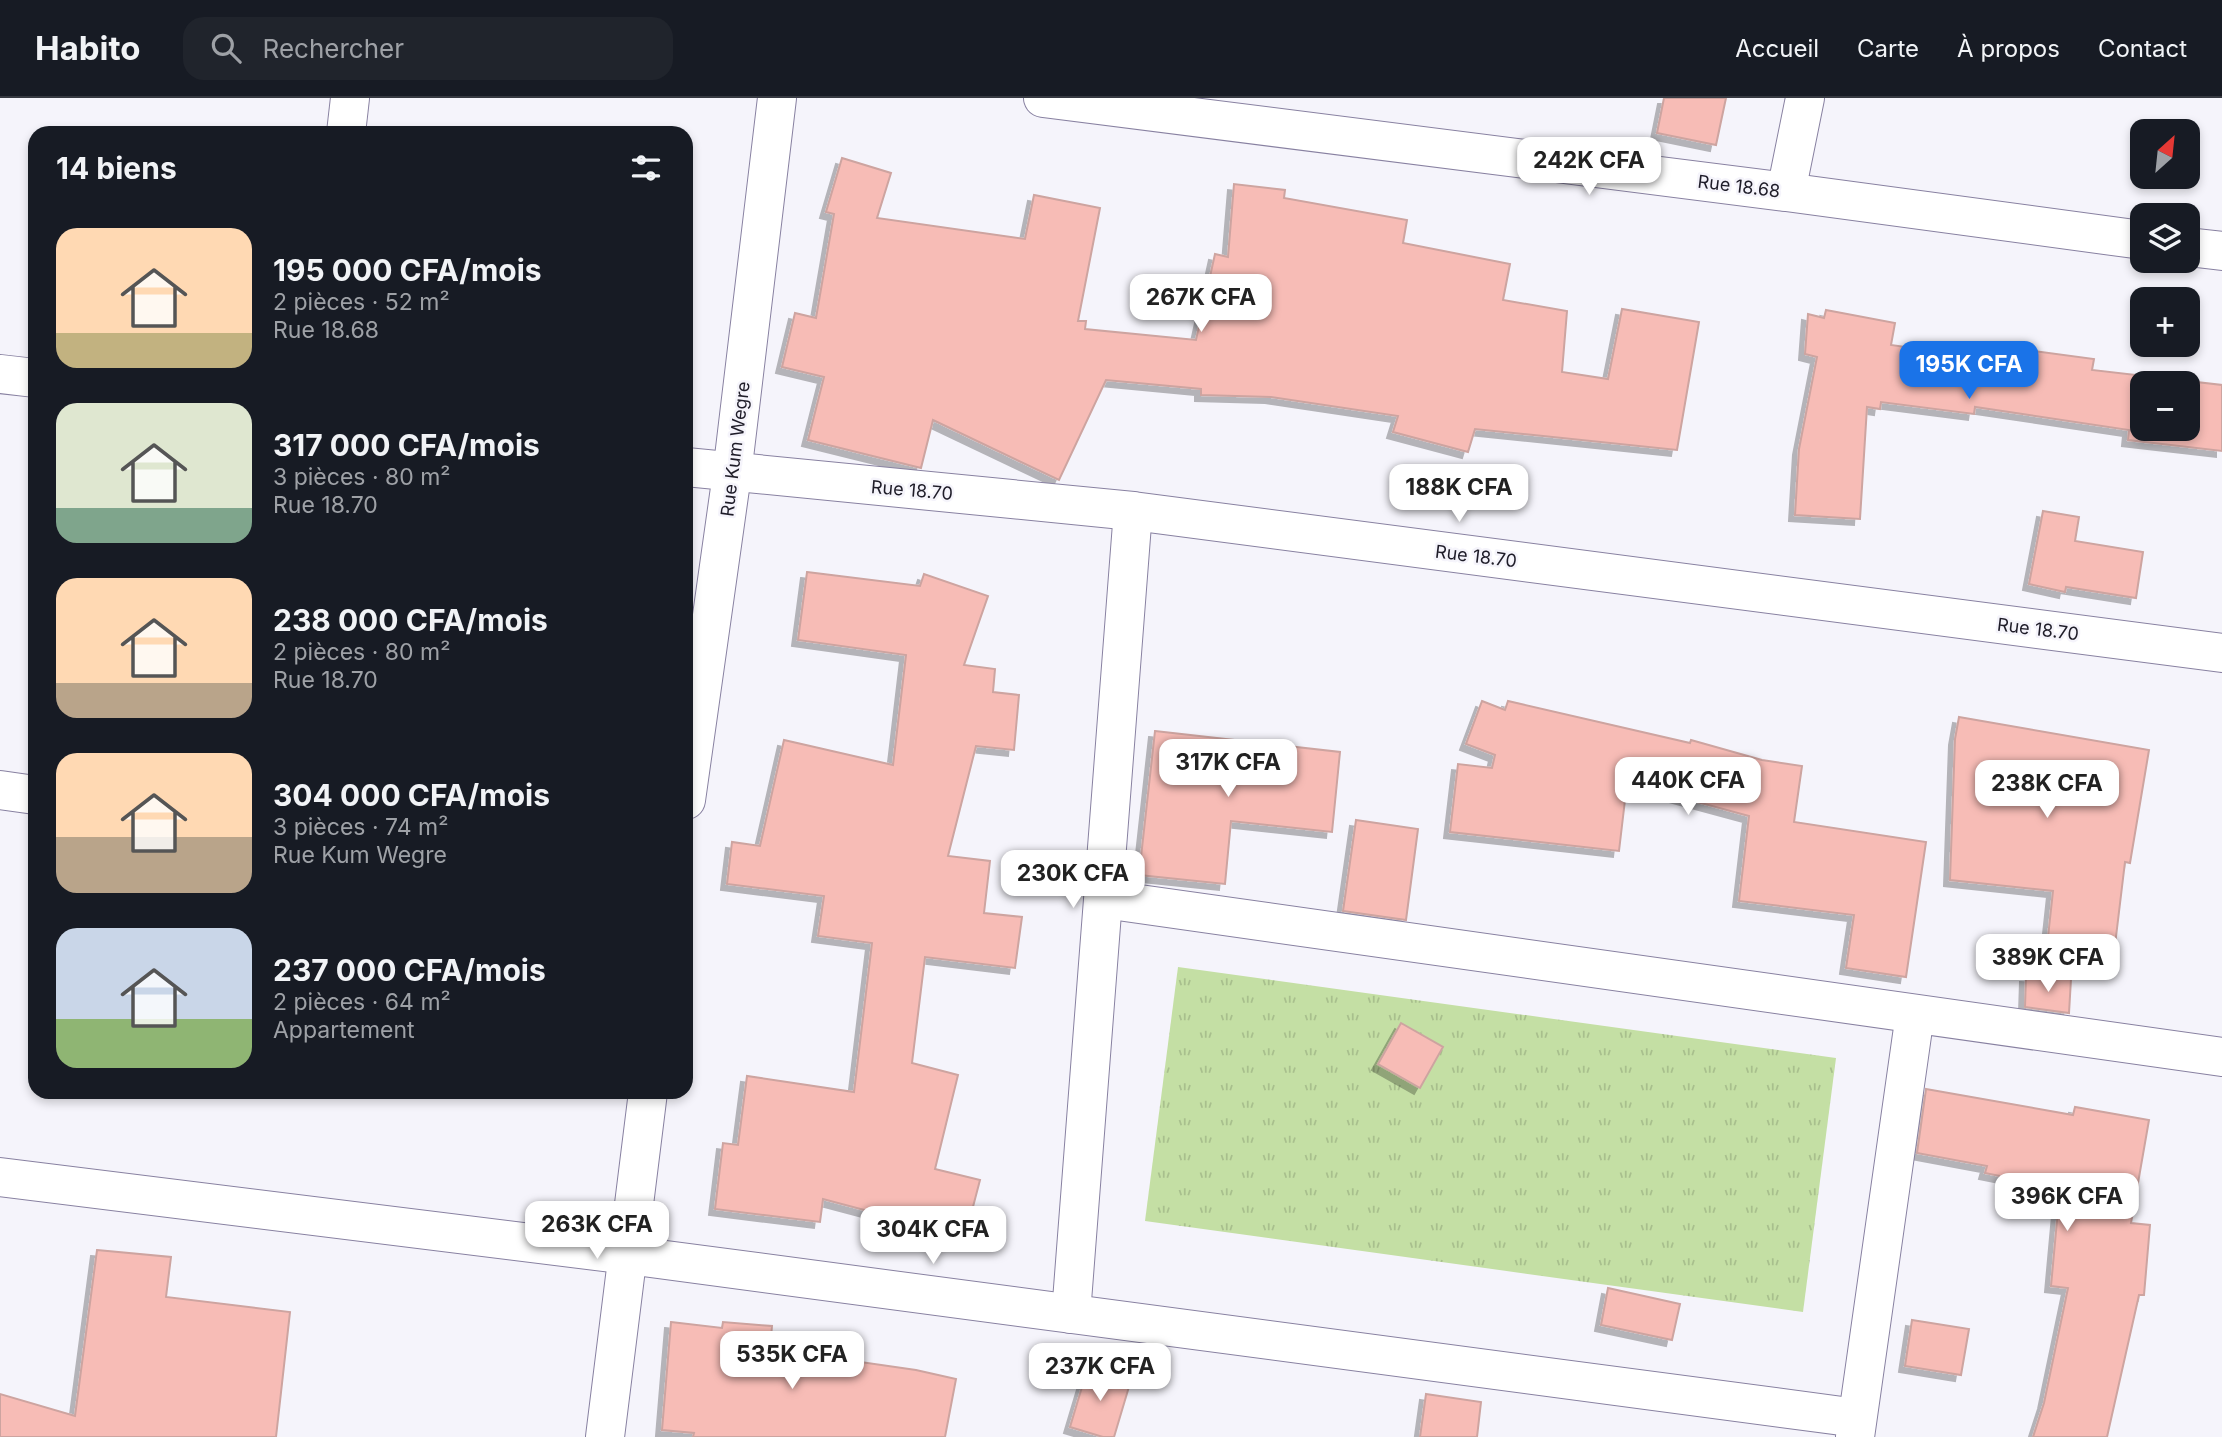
<!DOCTYPE html>
<html lang="fr">
<meta charset="utf-8">
<style>
body{margin:0;font-family:Inter,sans-serif;background:#20242c;color:#f1f3f6;height:100vh;display:flex;flex-direction:column;font-size:26px;white-space:nowrap}
*{box-sizing:border-box;margin:0}
p{font-size:23px;color:#9ea1a6}
.icon{flex:none;width:38px;height:38px;fill:none;stroke:currentColor;stroke-width:2;stroke-linecap:round;stroke-linejoin:round}
.map{position:relative;flex:1;overflow:hidden}
.drawer{position:absolute;left:28px;top:28px;width:665px;height:973px;display:flex;flex-direction:column;background:#171b24;border-radius:21px;box-shadow:0 4px 10px #0003}
.drawer>*{flex:none}
.needle{width:46px;rotate:27deg}
.tools{position:absolute;left:2130px;top:21px;display:grid;gap:14px}
.tools a{display:grid;place-items:center;width:70px;height:70px;border-radius:14px;background:#171b24;box-shadow:0 4px 10px #0003;font-size:35px}
.price{position:absolute;translate:-50% -60px;padding:0 16px;border-radius:14px;background:#fff;color:#222;font-size:23px;line-height:46px;filter:drop-shadow(0 2px 4px #0008)}
.price::after{content:'';position:absolute;left:50%;top:42px;width:21px;height:16px;margin-left:-10px;background:inherit;clip-path:polygon(0 0,100% 0,50% 100%)}
.price.selected{background:#1a73e8;color:#fff}
ul{padding:0;list-style:none}
li{display:flex;align-items:center;gap:21px;height:175px;padding:0 28px}
li span{display:grid;place-items:center;flex:none;width:196px;height:140px;border-radius:21px;color:#555}
li>.icon{margin-inline-start:auto}
span .icon{width:84px;height:84px;fill:#fffc;stroke-width:1}
li b{font-size:30px}
h2{display:flex;justify-content:space-between;align-items:center;height:84px;padding:0 28px;font-size:30px}
header{display:flex;align-items:center;gap:42px;box-sizing:border-box;height:98px;padding:0 35px;background:#171b24;border-bottom:2px solid #363941}
header strong{font-size:33px}
nav{display:flex;gap:38px;margin-inline-start:auto;font-size:24px}
.search{width:490px;height:63px;background:#20242c;display:flex;align-items:center;gap:18px;box-sizing:border-box;padding:0 24px;border-radius:21px;color:#9ea1a6;font-size:26px}
.map>svg:first-child{display:block}
</style>
<header>
<strong>Habito</strong>
<div class="search"><svg class="icon" aria-label="search" viewBox="0 0 24 24"><circle cx="10" cy="10" r="6"/><path d="M15 15l6 6"/></svg>Rechercher</div>
<nav><a>Accueil</a><a>Carte</a><a>À propos</a><a>Contact</a></nav>
</header>
<div class="map">
<svg width="2222" height="1339" viewBox="0 0 2222 1339">
<defs>
<pattern id="park-tufts" width="24" height="20" patternUnits="userSpaceOnUse" patternTransform="scale(1.75)"><rect width="24" height="20" fill="#c4dfa4"/><path d="M3 7l-1-3M5 7V3M7 7l1-3M15 17l-1-3M17 17v-4M19 17l1-3" fill="none" stroke="#a8bf8d"/></pattern>
<filter id="shadow"><feDropShadow dx="-6" dy="6" stdDeviation="0" flood-color="#0004"/></filter>
</defs>
<rect width="100%" height="100%" fill="#f5f4fb"/>
<path fill="url(#park-tufts)" d="M1178,869L1836,960L1803,1214L1145,1123Z"/>
<g fill="#f7bcb6" stroke="#cda4a0" stroke-width="2" fill-rule="evenodd" filter="url(#shadow)">
<path d="M1664,0H1726L1716,47L1657,35Z"/>
<path d="M842,60L891,75L877,120L1025,141L1034,97L1100,110L1078,223H1086L1085,231L1196,242L1215,156L1228,159L1234,86L1285,92L1284,100L1407,122L1403,145L1510,166L1503,202L1567,213L1562,274L1608,281L1622,211L1699,224L1677,352L1475,331L1468,354L1393,334L1398,318L1271,299L1201,297V291L1106,282L1059,382L933,322L921,370L808,342L824,279L782,269L795,215L816,220L834,116L826,114Z"/>
<path d="M1826,212L1895,225L1891,247L2010,264L2012,250L2094,261L2092,272L2222,287V353L2128,342L2129,332L1975,309L1974,316L1881,304L1880,311L1867,309L1860,421L1795,417L1799,351L1817,259L1805,256L1808,216L1824,220ZM2142,285H2188V331H2142Z"/>
<path d="M2043,413L2079,419L2075,443L2143,454L2136,500L2066,489L2065,494L2029,486Z"/>
<path d="M807,474L920,488L924,476L988,498L964,567L995,571L993,594L1019,597L1014,652L976,648L948,758L990,763L984,815L1022,819L1015,870L925,859L912,965L958,977L935,1071L980,1082L969,1124L940,1116L936,1131L823,1101L820,1124L715,1111L723,1045L738,1047L747,978L854,994L872,845L818,838L824,798L727,786L732,744L760,748L784,642L893,667L906,557L798,542Z"/>
<path d="M1482,603L1505,612L1508,603L1690,645L1691,642L1762,662L1802,668L1794,724L1926,744L1906,879L1846,870L1854,817L1739,803L1749,718L1627,685L1619,753L1450,734L1458,666L1492,670L1495,657L1466,646Z"/>
<path d="M1959,619L2149,652L2130,765L2125,764L2115,847L2048,839L2053,793L1950,782L1955,641Z"/>
<path d="M1155,633L1340,654L1332,734L1231,723L1225,786L1139,777Z"/>
<path d="M1356,722L1418,731L1406,822L1343,813Z"/>
<path d="M2026,878L2071,881L2069,915L2025,909Z"/>
<path d="M1401,925L1443,949L1420,990L1378,966Z"/>
<path d="M1926,991L2073,1017L2075,1009L2149,1022L2131,1125L2150,1127L2144,1197H2139L2107,1339H2033L2044,1305L2068,1190L2051,1188L2060,1090L1985,1075L1987,1068L1917,1055Z"/>
<path d="M97,1152L171,1159L166,1199L290,1214L276,1339H0V1296L75,1318Z"/>
<path d="M1608,1190L1680,1206L1672,1242L1601,1227Z"/>
<path d="M1912,1222L1969,1231L1961,1277L1905,1268Z"/>
<path d="M671,1224L722,1230L723,1224L772,1228L770,1251L916,1272L956,1281L945,1339H693L694,1335L662,1332Z"/>
<path d="M1088,1269L1131,1282L1114,1339H1103L1070,1329Z"/>
<path d="M1426,1296L1481,1304L1477,1339H1420Z"/>
</g>
<g fill="none" stroke-linecap="round" stroke-linejoin="round">
<defs>
<g id="street">
<path d="M1043,0L1786,94L2142,142"/>
<path d="M346,35L350,0"/>
<path d="M1786,94L1805,0"/>
<path d="M2188,149L2222,153"/>
<path d="M0,276L35,280"/>
<path d="M686,369L1133,413L2222,555"/>
<path d="M0,692L35,697"/>
<path d="M686,702L732,376L777,0"/>
<path d="M1104,801L2222,959"/>
<path d="M0,1079L628,1157L1857,1320"/>
<path d="M1071,1216L1133,413"/>
<path d="M605,1339L648,994"/>
<path d="M1855,1339L1915,916"/>
</g>
</defs>
<use href="#street" stroke="#8881a1" stroke-width="40"/>
<use href="#street" stroke="#fff" stroke-width="38"/>
</g>
<g text-anchor="middle" dominant-baseline="central" stroke-width="5" stroke-linejoin="round" paint-order="stroke">
<g font-size="18" fill="#1e1c28" stroke="#f5f4fb">
<text transform="translate(1739 88) rotate(7)">Rue 18.68</text>
<text transform="translate(735 351) rotate(-83)">Rue Kum Wegre</text>
<text transform="translate(912 392) rotate(5)">Rue 18.70</text>
<text transform="translate(1476 458) rotate(7)">Rue 18.70</text>
<text transform="translate(2038 531) rotate(7)">Rue 18.70</text>
</g>
</g>
</svg>
<div class="tools">
<a><svg class="needle" viewBox="-14 -14 28 28"><path d="M0-13l5 13h-10z" fill="#e53935"/><path d="M0 13l5-13h-10z" fill="#9ea1a6"/></svg></a>
<a><svg class="icon" aria-label="layers" viewBox="0 0 24 24"><path d="M12 4l9 5-9 5-9-5zM3 14l9 5 9-5"/></svg></a>
<a>+</a>
<a>−</a>
</div>
<b class="price" style="left:1589px;top:99px">242K CFA</b>
<b class="price" style="left:1201px;top:236px">267K CFA</b>
<b class="price selected" style="left:1969px;top:303px">195K CFA</b>
<b class="price" style="left:1459px;top:426px">188K CFA</b>
<b class="price" style="left:1228px;top:701px">317K CFA</b>
<b class="price" style="left:1688px;top:719px">440K CFA</b>
<b class="price" style="left:2047px;top:722px">238K CFA</b>
<b class="price" style="left:1073px;top:812px">230K CFA</b>
<b class="price" style="left:2048px;top:896px">389K CFA</b>
<b class="price" style="left:2067px;top:1135px">396K CFA</b>
<b class="price" style="left:597px;top:1163px">263K CFA</b>
<b class="price" style="left:933px;top:1168px">304K CFA</b>
<b class="price" style="left:792px;top:1293px">535K CFA</b>
<b class="price" style="left:1100px;top:1305px">237K CFA</b>
<section class="drawer">
<h2>14 biens<svg class="icon" aria-label="filters" viewBox="0 0 24 24"><path d="M4 7h16M4 17h16"/><circle cx="9" cy="7" r="2"/><circle cx="15" cy="17" r="2"/></svg></h2>
<ul>
<li><span style="background:linear-gradient(#ffd9b3 75%,#c2b280 0)"><svg class="icon" aria-label="home" viewBox="0 0 24 24"><path d="M3 11l9-7 9 7M6 9v11h12V9"/></svg></span><div><b>195 000 CFA/mois</b><p>2 pièces · 52 m²</p><p>Rue 18.68</p></div></li>
<li><span style="background:linear-gradient(#dfe7d0 75%,#7fa58c 0)"><svg class="icon" aria-label="home" viewBox="0 0 24 24"><path d="M3 11l9-7 9 7M6 9v11h12V9"/></svg></span><div><b>317 000 CFA/mois</b><p>3 pièces · 80 m²</p><p>Rue 18.70</p></div></li>
<li><span style="background:linear-gradient(#ffd9b3 75%,#b9a48a 0)"><svg class="icon" aria-label="home" viewBox="0 0 24 24"><path d="M3 11l9-7 9 7M6 9v11h12V9"/></svg></span><div><b>238 000 CFA/mois</b><p>2 pièces · 80 m²</p><p>Rue 18.70</p></div></li>
<li><span style="background:linear-gradient(#ffd9b3 60%,#b9a48a 0)"><svg class="icon" aria-label="home" viewBox="0 0 24 24"><path d="M3 11l9-7 9 7M6 9v11h12V9"/></svg></span><div><b>304 000 CFA/mois</b><p>3 pièces · 74 m²</p><p>Rue Kum Wegre</p></div></li>
<li><span style="background:linear-gradient(#c9d6e8 65%,#8fb573 0)"><svg class="icon" aria-label="home" viewBox="0 0 24 24"><path d="M3 11l9-7 9 7M6 9v11h12V9"/></svg></span><div><b>237 000 CFA/mois</b><p>2 pièces · 64 m²</p><p>Appartement</p></div></li>
</ul>
</section>
</div>
